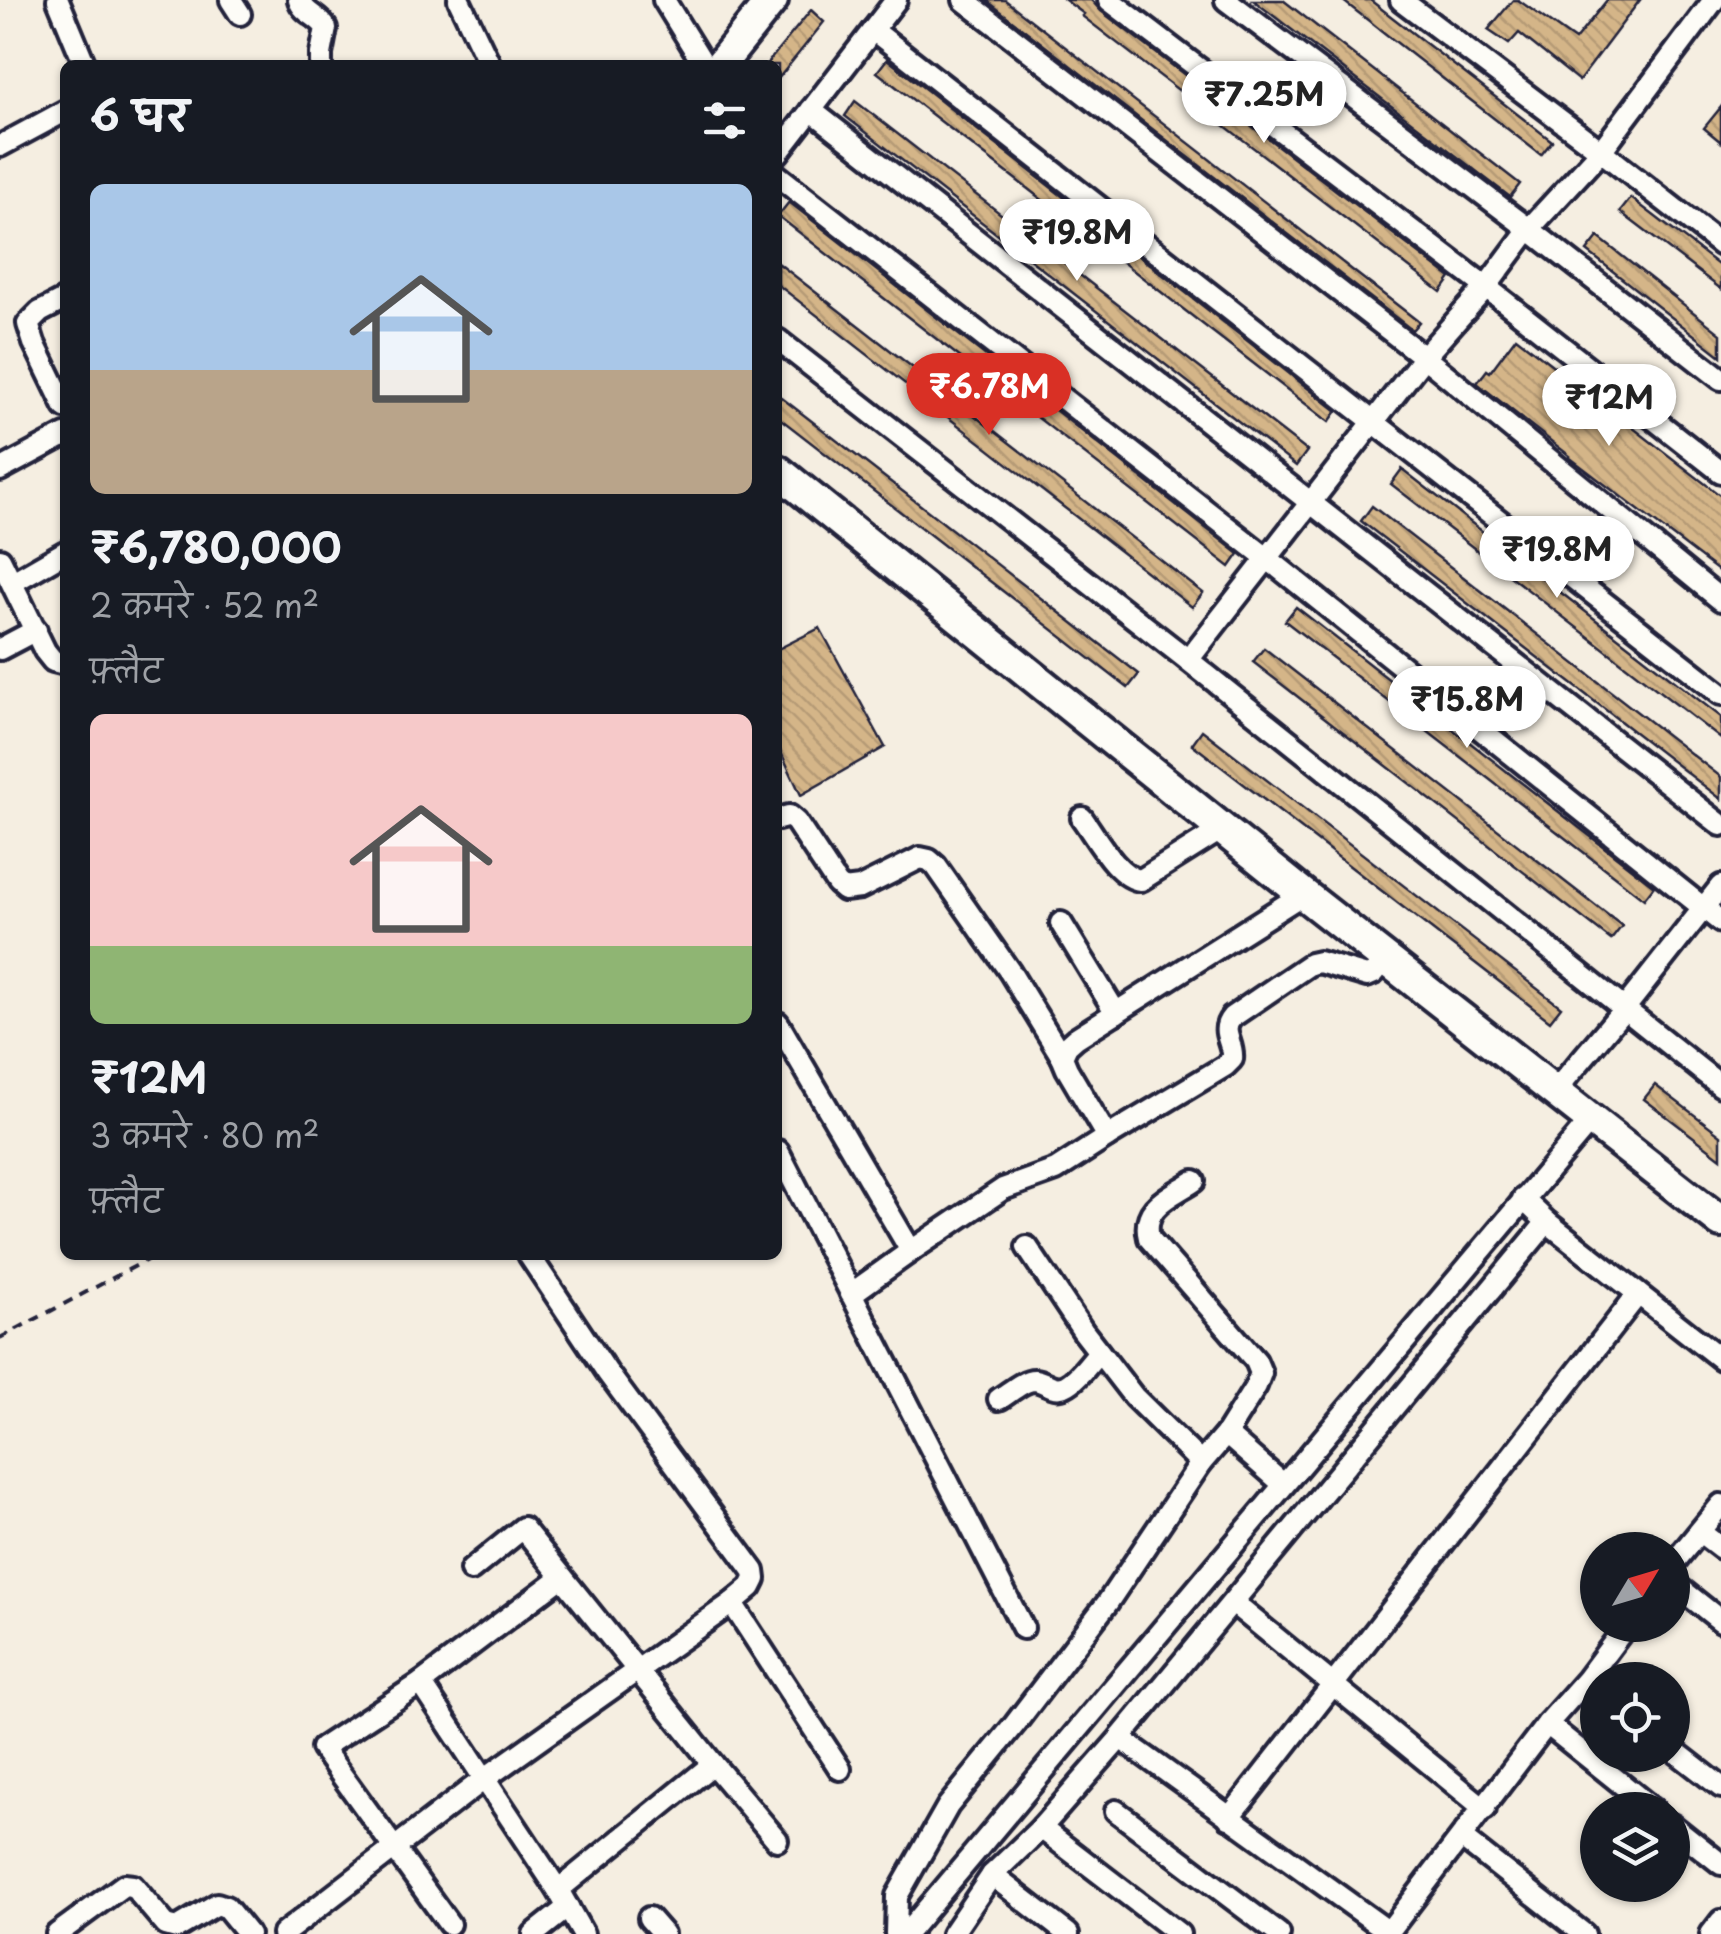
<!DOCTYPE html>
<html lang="hi">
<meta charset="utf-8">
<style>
body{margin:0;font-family:"Playpen Sans","Playpen Sans Deva",sans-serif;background:#242831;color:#f1f3f6;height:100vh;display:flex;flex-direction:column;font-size:38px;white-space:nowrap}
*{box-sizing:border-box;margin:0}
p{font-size:32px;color:#9ea1a6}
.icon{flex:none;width:55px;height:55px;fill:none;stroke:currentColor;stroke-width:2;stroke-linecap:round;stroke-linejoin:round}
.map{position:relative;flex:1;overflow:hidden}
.panel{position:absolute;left:60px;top:60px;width:722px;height:1200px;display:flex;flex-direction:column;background:#171b24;border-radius:15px;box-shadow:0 2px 8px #0004}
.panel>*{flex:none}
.needle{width:65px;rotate:52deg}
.fabs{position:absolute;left:1580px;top:1532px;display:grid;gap:20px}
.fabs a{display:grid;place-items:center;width:110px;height:110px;border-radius:50%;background:#171b24;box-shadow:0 2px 8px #0004;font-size:50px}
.price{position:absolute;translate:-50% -85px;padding:0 22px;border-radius:35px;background:#fff;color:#222;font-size:32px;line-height:65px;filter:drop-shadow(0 2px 5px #0008)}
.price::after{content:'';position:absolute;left:50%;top:60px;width:30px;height:22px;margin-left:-15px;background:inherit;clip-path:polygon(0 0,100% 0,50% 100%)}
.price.current{background:#d93025;color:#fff}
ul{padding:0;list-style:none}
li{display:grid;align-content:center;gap:20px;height:530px;padding:0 30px}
li span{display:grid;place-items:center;height:310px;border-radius:15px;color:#555}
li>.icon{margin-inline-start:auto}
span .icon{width:180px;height:180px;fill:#fffc;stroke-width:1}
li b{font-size:42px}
h2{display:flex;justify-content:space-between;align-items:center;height:120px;padding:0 30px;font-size:42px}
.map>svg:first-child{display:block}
</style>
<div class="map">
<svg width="1721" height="1934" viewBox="0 0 1721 1934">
<defs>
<pattern id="building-back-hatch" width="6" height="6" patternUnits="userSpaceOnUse" patternTransform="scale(2.5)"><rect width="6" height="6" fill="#d4b588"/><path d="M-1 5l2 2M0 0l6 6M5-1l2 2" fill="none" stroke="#b69b76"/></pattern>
</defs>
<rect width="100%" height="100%" fill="#f5eee1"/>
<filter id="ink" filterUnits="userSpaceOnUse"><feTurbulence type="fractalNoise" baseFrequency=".01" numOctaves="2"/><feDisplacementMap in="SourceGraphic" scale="20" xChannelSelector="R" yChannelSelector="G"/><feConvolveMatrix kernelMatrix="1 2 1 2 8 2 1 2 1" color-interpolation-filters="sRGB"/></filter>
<g filter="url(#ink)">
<g fill="url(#building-back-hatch)" stroke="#22223b" stroke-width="2.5">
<path d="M986,0H1005L1419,322L1412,330Z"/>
<path d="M1065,0H1091L1101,11L1451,278L1441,292L1082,16L1084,14Z"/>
<path d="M1253,0H1283L1520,184L1510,197Z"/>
<path d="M1342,0H1370L1552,141L1541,155Z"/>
<path d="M1513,0H1518L1575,40L1607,0H1640L1579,81L1519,33L1509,44L1488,30Z"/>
<path d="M811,10L824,22L778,79V65H766Z"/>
<path d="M887,59L1337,411L1329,422L877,72Z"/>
<path d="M855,101L1307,451L1296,466L845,116Z"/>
<path d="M1721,107V142L1704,128Z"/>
<path d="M1631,198L1721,267V289L1620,212Z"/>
<path d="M789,202L1239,554L1230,567L778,216Z"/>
<path d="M1598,237L1721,334V356L1587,251Z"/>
<path d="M778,263L1203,593L1192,607L778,285Z"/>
<path d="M1516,337L1721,496V573L1569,457L1570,456L1477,383L1487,370L1490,372Z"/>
<path d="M778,395L1139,674L1128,688L778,417Z"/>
<path d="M1402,469L1721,717V739L1391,484Z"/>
<path d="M1372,506L1721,777V799L1361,521Z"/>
<path d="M1296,607L1654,886L1644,899L1285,621Z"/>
<path d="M820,628L885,747L801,795L778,746V649Z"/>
<path d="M1264,648L1622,926L1611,940L1253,662Z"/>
<path d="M1202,730L1561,1007L1550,1021L1192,744Z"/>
<path d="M1655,1085L1721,1135V1158L1644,1099Z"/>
</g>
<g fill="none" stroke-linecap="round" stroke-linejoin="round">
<defs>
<g id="street">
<path d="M58,0L85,65"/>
<path d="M231,0L240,14"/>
<path d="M299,0C303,13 319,16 326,28L321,54V65"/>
<path d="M459,0L490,65"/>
<path d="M664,0L704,65"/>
<path d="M964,0L1424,357L1721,600"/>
<path d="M1109,0L1486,287L1721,472"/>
<path d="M1226,0L1529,229L1721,379"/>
<path d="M1401,0L1601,151L1721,245"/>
<path d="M873,30L1721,694"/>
<path d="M811,110L1721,825"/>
<path d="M0,146L65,111"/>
<path d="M778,153L896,0"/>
<path d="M778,176L1268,559L1721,922"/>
<path d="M65,299L40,312L28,324L34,343L65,407"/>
<path d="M778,340L1188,660L1721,1086"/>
<path d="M0,470L65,435"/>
<path d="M0,559L45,651L53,661L65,664"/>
<path d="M13,582L65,552"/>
<path d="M0,649L36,630"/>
<path d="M1188,660L1424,357L1486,287L1529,229L1601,151L1714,0"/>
<path d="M1082,818C1096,837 1117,878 1141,880L1222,829"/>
<path d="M778,819L789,816L796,822L837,884L844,890L860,888L920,858L929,860L936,866L1010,972L1062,1057"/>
<path d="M1061,923L1116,1013"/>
<path d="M778,1023L911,1251L1003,1189L1056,1170L1107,1137L1067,1069L1062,1057L1067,1046L1076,1038L1303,894"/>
<path d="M1555,1091L1624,1009L1721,886"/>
<path d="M1107,1137L1225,1066L1232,1059C1234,1042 1219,1032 1232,1017L1310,964L1319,962L1367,976L1374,973L1385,959"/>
<path d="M778,1151L1023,1628"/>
<path d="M1194,1181C1170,1197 1141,1206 1149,1238L1256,1361L1261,1373L1256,1386L1226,1434"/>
<path d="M1523,1199L1547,1222L1721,1359"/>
<path d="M1027,1247L1083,1331L1134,1397L1201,1463"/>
<path d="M851,1294L911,1251"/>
<path d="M999,1399C1008,1394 1023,1380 1034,1380C1046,1381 1052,1391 1065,1386C1078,1380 1089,1363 1099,1352"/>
<path d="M1700,1532L1721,1548"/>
<path d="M1672,1565L1721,1505"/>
<path d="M471,1570L523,1528L713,1764"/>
<path d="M1672,1582L1721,1621"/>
<path d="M732,1603L840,1769"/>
<path d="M1233,1603L1485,1809"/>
<path d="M421,1683L558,1890L583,1934"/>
<path d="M1547,1724L1654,1810"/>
<path d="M1120,1738L1389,1932"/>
<path d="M1672,1749L1721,1787"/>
<path d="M1116,1811L1279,1934"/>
<path d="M1229,1818L1638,1294"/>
<path d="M1672,1825L1721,1864"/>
<path d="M1041,1828L1179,1934"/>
<path d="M1462,1838L1584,1934"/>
<path d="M992,1875L1068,1934"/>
<path d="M558,1890L713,1764L777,1840"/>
<path d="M649,1918L663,1934"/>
<path d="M449,1924L322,1748L421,1683L562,1577"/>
<path d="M57,1934L124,1885L133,1886L166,1925L177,1928L217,1904L226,1907L248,1934"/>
<path d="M283,1934L484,1779L732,1603L751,1587L755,1579L754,1571L607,1372L529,1255"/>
<path d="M534,1934L568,1907"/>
<path d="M896,1934L897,1896L948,1806L1015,1724L1108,1602L1201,1463L1226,1434L1283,1484"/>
<path d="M906,1934L1591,1120"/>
<path d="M952,1934L992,1875L1041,1828L1120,1738L1547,1222"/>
<path d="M1387,1934L1547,1724L1586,1680L1627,1625"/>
<path d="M1711,1934L1721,1921"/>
</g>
<g id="secondary">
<path d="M720,65L772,0"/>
<path d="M778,471L1303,894L1721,1222"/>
</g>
</defs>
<use href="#street" stroke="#22223b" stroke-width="28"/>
<use href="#secondary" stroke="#22223b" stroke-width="38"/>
<path stroke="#22223b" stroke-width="4" stroke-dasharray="10 8" stroke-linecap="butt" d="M0,1338L156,1255"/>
<use href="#street" stroke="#fdfcf7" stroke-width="20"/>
<use href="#secondary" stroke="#fdfcf7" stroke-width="30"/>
</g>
</g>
</svg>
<div class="fabs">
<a><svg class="needle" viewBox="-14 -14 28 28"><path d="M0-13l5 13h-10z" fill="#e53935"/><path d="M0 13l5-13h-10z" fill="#9ea1a6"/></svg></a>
<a><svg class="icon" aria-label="locate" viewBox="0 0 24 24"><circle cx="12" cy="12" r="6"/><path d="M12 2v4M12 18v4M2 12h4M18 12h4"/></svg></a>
<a><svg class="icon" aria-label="layers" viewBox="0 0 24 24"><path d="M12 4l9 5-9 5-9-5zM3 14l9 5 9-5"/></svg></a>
</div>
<b class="price" style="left:1264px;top:146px">₹7.25M</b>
<b class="price" style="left:1077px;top:284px">₹19.8M</b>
<b class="price current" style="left:989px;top:438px">₹6.78M</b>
<b class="price" style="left:1609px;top:449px">₹12M</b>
<b class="price" style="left:1557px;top:601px">₹19.8M</b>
<b class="price" style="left:1467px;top:751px">₹15.8M</b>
<section class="panel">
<h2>6 घर<svg class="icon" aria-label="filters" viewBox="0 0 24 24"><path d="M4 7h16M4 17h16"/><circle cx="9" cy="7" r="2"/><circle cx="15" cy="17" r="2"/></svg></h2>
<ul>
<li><span style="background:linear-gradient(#a9c7e8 60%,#b9a48a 0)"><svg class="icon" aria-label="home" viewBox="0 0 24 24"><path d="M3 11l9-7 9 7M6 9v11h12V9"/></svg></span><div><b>₹6,780,000</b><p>2 कमरे · 52 m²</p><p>फ़्लैट</p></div></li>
<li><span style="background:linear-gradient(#f6c9c9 75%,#8fb573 0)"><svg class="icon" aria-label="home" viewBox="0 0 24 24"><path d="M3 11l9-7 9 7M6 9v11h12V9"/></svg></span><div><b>₹12M</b><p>3 कमरे · 80 m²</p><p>फ़्लैट</p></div></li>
</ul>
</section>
</div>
